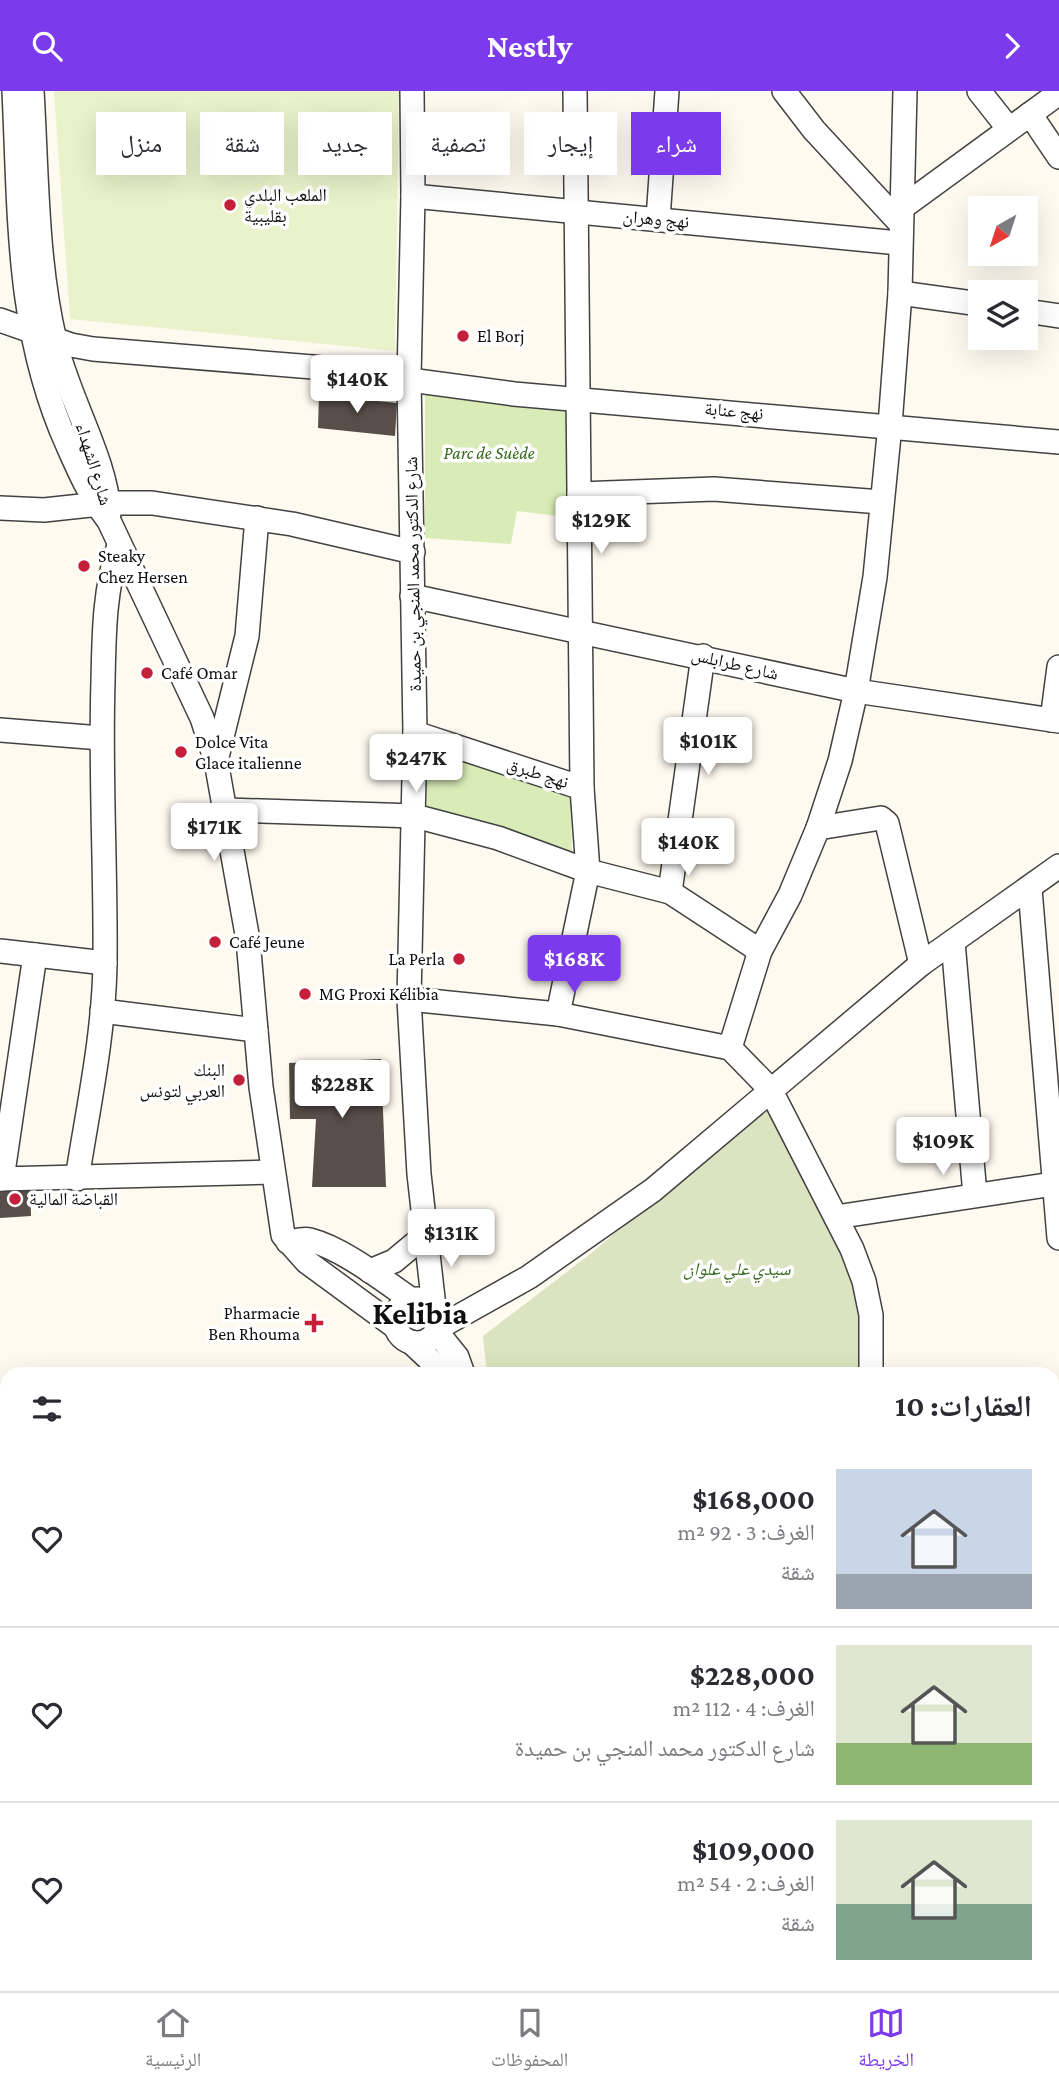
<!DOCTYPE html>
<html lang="ar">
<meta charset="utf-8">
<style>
body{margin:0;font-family:"Crimson Pro","Noto Naskh Arabic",serif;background:#f2f2f3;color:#2b2b33;direction:rtl;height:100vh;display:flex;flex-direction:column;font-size:26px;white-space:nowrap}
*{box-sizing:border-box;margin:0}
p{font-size:23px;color:#7c7c81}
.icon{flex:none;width:38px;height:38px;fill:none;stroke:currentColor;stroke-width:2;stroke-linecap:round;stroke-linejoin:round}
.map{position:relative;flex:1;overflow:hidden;direction:ltr}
.details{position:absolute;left:0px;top:1276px;width:1060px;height:625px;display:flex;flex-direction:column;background:#fff;border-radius:21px 21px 0 0;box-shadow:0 7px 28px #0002;direction:rtl}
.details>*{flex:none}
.hud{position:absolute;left:21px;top:21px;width:700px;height:63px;direction:rtl;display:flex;gap:14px}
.needle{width:46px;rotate:219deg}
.fabs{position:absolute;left:968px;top:105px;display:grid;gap:14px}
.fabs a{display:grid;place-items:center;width:70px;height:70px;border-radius:0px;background:#fff;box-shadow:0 7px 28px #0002;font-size:35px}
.price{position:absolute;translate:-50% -60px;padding:0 16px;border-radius:7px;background:#fff;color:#222;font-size:23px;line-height:46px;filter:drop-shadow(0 2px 4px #0008)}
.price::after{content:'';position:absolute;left:50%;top:42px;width:21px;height:16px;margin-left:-10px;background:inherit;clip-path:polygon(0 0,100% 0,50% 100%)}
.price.active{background:#7c3aed;color:#fff}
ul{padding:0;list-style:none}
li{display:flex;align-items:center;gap:21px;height:175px;padding:0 28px}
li+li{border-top:2px solid #e1e1e2}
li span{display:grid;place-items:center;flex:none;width:196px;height:140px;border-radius:0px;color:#555}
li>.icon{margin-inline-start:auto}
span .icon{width:84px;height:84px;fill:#fffc;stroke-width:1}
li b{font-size:30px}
h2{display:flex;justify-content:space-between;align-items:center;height:84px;padding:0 28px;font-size:30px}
.tag{padding:0 24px;border-radius:0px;background:#fff;box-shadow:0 7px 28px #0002;font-size:24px;line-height:63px}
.tag.active{background:#7c3aed;color:#fff}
header{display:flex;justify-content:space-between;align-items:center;height:91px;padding:0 28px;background:#7c3aed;color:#fff;font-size:32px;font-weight:700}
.tab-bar{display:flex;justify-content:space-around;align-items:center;height:98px;border-top:2px solid #e1e1e2;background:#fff;font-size:19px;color:#7c7c81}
.tab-bar a{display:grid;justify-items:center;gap:4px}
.tab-bar .active{color:#7c3aed}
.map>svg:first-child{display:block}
</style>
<header><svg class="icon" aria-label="forward" viewBox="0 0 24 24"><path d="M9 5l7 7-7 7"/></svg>Nestly<svg class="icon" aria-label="search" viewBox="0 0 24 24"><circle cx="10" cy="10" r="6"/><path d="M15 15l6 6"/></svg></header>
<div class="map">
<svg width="1059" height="1900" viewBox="0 0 1059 1900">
<rect width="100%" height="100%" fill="#fffaf0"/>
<g fill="#d9ecb8">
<path d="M425,293L567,304L566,426L517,420L511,453L425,447Z"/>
<path d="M425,646L570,688L572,765L427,726Z"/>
</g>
<path fill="#dbe3c0" d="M767,1014L859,1182L866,1283H487L483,1245L589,1164Z"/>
<path fill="#e9f2ca" d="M54,0H399L395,260L70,228Z"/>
<g fill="#584e4a">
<path d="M319,304L397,312L395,345L318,337Z"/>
<path d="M381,968L386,1096H312L316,1028H290L289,972Z"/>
<path d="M30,1089L31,1125L0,1127V1090Z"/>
</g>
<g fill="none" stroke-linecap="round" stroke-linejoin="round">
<defs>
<g id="minor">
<path d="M14,0C20,124 16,240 68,355C80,382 91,407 109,430L202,627L216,670L248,849L261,996L283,1144L307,1171L397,1237"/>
<path d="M32,0C37,83 36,169 55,250C67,305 107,369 109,423"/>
<path d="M412,0L413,105L409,287L415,642L409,908L419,1083L434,1216"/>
<path d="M784,0L814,39L900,132"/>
<path d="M979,0L1009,38"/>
<path d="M1030,23L1059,66"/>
<path d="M413,105L899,152"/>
<path d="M903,116L1059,2"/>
<path d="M658,128L667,0"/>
<path d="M900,202L980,213"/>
<path d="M1026,220L1059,225"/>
<path d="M0,229L71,254L93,258L313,276L514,303L1059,351"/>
<path d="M579,403L714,398L881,411"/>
<path d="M0,417L44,419L109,412H152L292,433L413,461"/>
<path d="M412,505L856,600L1059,630"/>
<path d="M1052,629L1059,576"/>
<path d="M0,639L101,647"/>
<path d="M415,642L582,697"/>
<path d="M216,670L247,545L257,427"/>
<path d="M227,719L415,725L498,747L588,780L670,801L760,860"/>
<path d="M818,737L881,727L887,732L921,873"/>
<path d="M1030,798L1059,1147"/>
<path d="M670,801L703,565"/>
<path d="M953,851L975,1104"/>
<path d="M0,860L105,872"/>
<path d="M409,908L558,923L730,957L770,998L852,1158L864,1190L871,1224V1283"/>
<path d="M102,920L256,939"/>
<path d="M558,923L588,780L582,697L575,0"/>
<path d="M730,957L760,860L790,804L818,737L840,670L856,600L875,486L890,334L900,202L905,0"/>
<path d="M0,1088L272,1081"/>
<path d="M2,1088L35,864"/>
<path d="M77,1088C88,1017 104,944 105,872C106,778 100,684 103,591C104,543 104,500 119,454"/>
<path d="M836,1126L1059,1092"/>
<path d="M288,1151C295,1150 303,1147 310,1149C344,1158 384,1190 412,1209"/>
<path d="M370,1180L394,1170L424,1145"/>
<circle cx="417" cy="1230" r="22"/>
<path d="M438,1237L529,1186L653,1099L921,873L1059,775"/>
<path d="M436,1240L457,1266L463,1283"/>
<path d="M411,1251L445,1283"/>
<path d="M1054,1442H1059"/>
<path d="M0,1767L6,1746"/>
<path d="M0,1855L5,1876L4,1900"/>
<path d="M133,1894L134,1900"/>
<path d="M457,1894L467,1900"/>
<path d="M717,1894V1900"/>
<path d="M568,1900L569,1894"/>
<path d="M951,1900L952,1894"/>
</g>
</defs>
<use href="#minor" stroke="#424242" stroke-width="26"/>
<use href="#minor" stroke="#fff" stroke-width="23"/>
</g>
<g fill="#c61f3a" stroke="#fff" stroke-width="2.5">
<circle cx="230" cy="114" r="7"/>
<circle cx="463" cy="245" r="7"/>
<circle cx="84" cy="475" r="7"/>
<circle cx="147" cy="582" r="7"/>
<circle cx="181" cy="661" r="7"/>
<circle cx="215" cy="851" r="7"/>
<circle cx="459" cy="868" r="7"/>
<circle cx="305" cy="903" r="7"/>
<circle cx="239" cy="989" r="7"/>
<circle cx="15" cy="1108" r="7"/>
<path d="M310.5 1221.5h7v7h7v7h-7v7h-7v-7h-7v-7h7z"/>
</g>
<g text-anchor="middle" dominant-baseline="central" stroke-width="7" stroke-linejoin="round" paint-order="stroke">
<g font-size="18" fill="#0f0f0f" stroke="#fff" text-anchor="start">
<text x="244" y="104">الملعب البلدي<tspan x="244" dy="21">بقليبية</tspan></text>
<text x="477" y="245">El Borj</text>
<text x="98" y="465">Steaky<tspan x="98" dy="21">Chez Hersen</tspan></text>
<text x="161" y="582">Café Omar</text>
<text x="195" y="651">Dolce Vita<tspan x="195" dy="21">Glace italienne</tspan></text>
<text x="229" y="851">Café Jeune</text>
<text x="445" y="868" text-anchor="end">La Perla</text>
<text x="319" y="903">MG Proxi Kélibia</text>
<text x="225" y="979" text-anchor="end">البنك<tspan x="225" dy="21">العربي لتونس</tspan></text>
<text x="29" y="1108">القباضة المالية</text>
<text x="300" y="1222" text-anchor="end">Pharmacie<tspan x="300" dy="21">Ben Rhouma</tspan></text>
</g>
<g font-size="18" fill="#0f0f0f" stroke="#fff">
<text transform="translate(656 128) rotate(5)">نهج وهران</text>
<text transform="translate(734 320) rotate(5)">نهج عنابة</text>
<text transform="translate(94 373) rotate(73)">شارع الشهداء</text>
<text transform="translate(413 483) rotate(-91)">شارع الدكتور محمد المنجي بن حميدة</text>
<text transform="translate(735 573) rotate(13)">شارع طرابلس</text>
<text transform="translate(538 682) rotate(18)">نهج طبرق</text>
</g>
<g font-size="18" font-style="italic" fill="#356a1b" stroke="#fff">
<text x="489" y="362">Parc de Suède</text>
<text x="737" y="1178">سيدي علي علوان</text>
</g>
<g font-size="32" font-weight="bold" fill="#0f0f0f" stroke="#fff">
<text x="420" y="1222">Kelibia</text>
</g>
</g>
</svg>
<div class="fabs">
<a><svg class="needle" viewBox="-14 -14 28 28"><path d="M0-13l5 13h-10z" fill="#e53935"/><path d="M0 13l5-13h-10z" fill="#7c7c81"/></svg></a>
<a><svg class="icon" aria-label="layers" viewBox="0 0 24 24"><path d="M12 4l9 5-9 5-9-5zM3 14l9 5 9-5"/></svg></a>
</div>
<b class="price" style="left:357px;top:324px">$140K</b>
<b class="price" style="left:601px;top:465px">$129K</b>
<b class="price" style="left:708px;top:686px">$101K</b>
<b class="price" style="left:416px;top:703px">$247K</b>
<b class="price" style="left:214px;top:772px">$171K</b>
<b class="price" style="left:688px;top:787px">$140K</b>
<b class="price active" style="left:574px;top:904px">$168K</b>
<b class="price" style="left:342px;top:1029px">$228K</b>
<b class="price" style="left:943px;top:1086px">$109K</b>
<b class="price" style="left:451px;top:1178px">$131K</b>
<div class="hud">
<a class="tag active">شراء</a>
<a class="tag">إيجار</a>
<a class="tag">تصفية</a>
<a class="tag">جديد</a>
<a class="tag">شقة</a>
<a class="tag">منزل</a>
</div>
<section class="details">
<h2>العقارات: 10<svg class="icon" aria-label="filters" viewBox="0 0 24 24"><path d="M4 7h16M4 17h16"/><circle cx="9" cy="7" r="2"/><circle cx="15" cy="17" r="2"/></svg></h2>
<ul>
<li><span style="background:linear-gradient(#c9d6e8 75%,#9aa5b1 0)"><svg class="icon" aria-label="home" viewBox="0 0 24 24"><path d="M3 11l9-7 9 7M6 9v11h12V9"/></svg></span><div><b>$168,000</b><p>الغرف: 3 · 92 m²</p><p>شقة</p></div><svg class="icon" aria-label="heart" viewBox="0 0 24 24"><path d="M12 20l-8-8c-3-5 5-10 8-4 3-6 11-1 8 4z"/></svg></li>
<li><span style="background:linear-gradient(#dfe7d0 70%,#8fb573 0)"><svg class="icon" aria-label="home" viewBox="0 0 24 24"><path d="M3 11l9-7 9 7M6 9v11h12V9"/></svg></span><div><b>$228,000</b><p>الغرف: 4 · 112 m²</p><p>شارع الدكتور محمد المنجي بن حميدة</p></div><svg class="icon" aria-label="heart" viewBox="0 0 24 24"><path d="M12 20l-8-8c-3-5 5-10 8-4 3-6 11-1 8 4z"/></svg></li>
<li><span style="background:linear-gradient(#dfe7d0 60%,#7fa58c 0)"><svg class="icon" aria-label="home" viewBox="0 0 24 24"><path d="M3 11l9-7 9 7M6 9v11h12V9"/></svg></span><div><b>$109,000</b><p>الغرف: 2 · 54 m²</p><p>شقة</p></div><svg class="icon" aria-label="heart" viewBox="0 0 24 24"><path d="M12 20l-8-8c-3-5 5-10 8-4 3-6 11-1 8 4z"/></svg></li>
</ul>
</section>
</div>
<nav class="tab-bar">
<a class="active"><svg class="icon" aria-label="map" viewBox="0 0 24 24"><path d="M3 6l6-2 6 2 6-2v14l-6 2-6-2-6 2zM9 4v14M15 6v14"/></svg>الخريطة</a>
<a><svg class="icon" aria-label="saved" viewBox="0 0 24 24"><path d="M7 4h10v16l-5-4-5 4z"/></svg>المحفوظات</a>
<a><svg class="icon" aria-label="home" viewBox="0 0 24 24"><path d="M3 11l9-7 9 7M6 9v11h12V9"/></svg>الرئيسية</a>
</nav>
